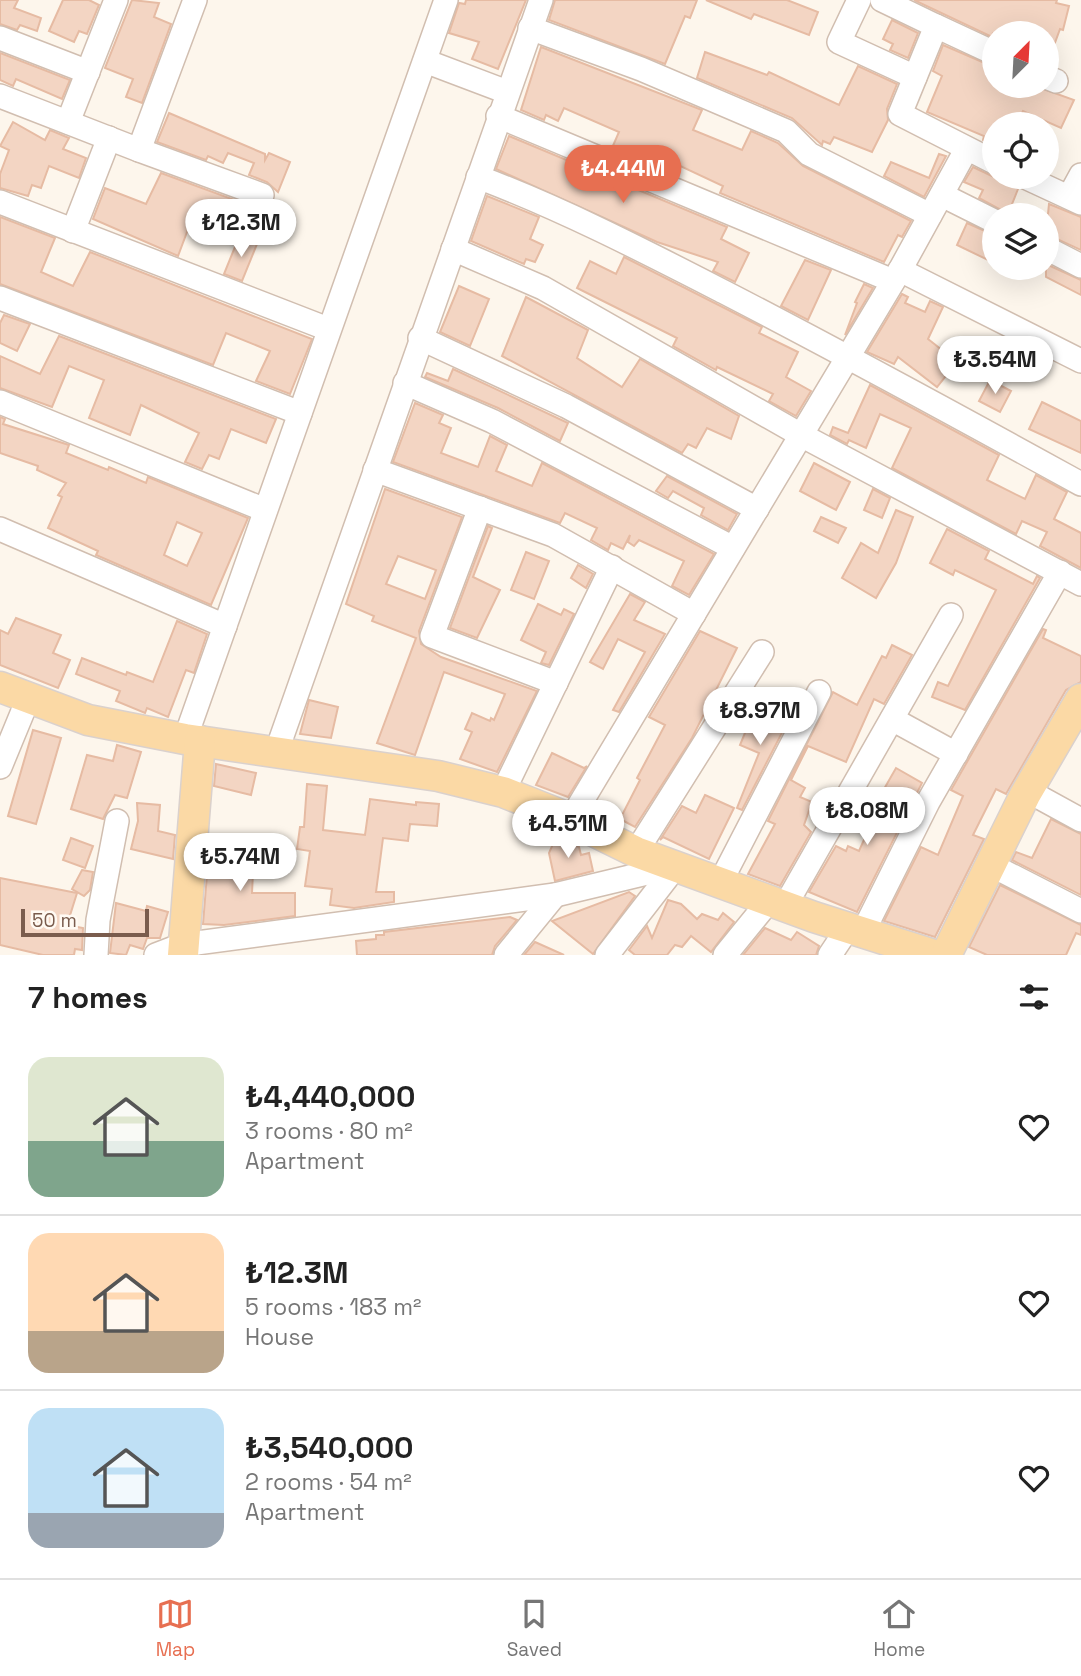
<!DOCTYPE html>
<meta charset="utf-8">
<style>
body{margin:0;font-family:"Space Grotesk",sans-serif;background:#f2f2f2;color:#222;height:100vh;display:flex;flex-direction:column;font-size:26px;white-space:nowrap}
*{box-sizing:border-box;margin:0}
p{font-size:23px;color:#767676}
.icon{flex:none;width:38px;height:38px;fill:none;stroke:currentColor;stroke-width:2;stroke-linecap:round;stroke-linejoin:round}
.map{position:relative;height:955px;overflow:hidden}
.sheet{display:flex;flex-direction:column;background:#fff;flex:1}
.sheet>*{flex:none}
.needle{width:46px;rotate:24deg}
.controls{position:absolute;left:982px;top:21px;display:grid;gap:14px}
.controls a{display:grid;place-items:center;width:77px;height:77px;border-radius:50%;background:#fff;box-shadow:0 7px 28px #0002;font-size:35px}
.scale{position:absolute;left:21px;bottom:18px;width:128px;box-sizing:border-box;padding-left:7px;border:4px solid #7a5c4d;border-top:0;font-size:19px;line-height:24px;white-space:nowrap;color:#7a5c4d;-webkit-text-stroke:5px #fffaf3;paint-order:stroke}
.price{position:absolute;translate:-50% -60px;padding:0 16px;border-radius:24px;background:#fff;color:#222;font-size:23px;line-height:46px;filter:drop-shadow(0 2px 4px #0008)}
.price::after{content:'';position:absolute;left:50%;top:42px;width:21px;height:16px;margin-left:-10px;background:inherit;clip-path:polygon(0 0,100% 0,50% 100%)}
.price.active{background:#e76f51;color:#fff}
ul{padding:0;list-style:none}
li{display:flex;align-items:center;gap:21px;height:175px;padding:0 28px}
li+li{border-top:2px solid #e0e0e0}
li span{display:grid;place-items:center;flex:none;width:196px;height:140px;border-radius:21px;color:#555}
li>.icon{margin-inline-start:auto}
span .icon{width:84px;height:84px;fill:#fffc;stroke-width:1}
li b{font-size:30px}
h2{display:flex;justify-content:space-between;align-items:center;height:84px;padding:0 28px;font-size:30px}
.menu{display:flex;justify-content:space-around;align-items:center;height:98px;border-top:2px solid #e0e0e0;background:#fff;font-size:19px;color:#767676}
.menu a{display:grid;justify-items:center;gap:4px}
.menu .active{color:#e76f51}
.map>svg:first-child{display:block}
</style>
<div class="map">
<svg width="1081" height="955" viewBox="0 0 1081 955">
<rect width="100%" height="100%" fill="#fdf6ec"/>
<g fill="#f3d5c3" stroke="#e6bba3" stroke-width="2" fill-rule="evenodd">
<path d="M0,0H18L14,8L41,18L37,31L20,25L17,30L0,24Z"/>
<path d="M63,0H89L99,5L87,34L79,31L74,42L49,31Z"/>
<path d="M132,0L159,3L154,17L171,24L142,103L126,97L133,79L105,68Z"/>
<path d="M466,0H526L498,69L472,59L479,42L449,33L459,3L465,4Z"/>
<path d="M555,0H697L690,18L685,16L665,64L549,20Z"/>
<path d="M706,0H787L818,12L809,35L754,14L751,19Z"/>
<path d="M914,0H1057L1056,3L1069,6L1063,30L1060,29L1048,62L1046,33H993L992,37Z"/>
<path d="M892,20L918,33L908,58L890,50L893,44L883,39Z"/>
<path d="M943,45L994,67V86H1035L1074,100L1061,128L1023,111L1017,124H994V146L983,140L984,136L927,112L942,76L933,71Z"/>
<path d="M541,47L702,110L693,130L742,150L751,131L778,143L803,166L911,221L902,237L898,235L884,262L720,193L723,186L672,162L668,172L612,148L619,132L564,108L558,121L546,115L544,120L521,110Z"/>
<path d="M705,52L767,75L769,72L839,105L858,66L897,84L887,109L888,120L872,152L834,137L830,144L823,141L822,145L792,118L697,78Z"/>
<path d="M0,53L70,80L62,99L16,79L13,86L0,80Z"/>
<path d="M169,113L265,154V160L269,153L290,162L278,192L267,182L249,175L254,163L228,153L223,163L208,156L206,160L157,142Z"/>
<path d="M13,122L45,140L50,130L69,138L63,149L86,158L79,178L49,166L41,188L32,185L28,196L0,188V174L9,150L0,146Z"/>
<path d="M509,136L727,227L721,239L749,253L735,282L713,271L718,262L657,242L496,169Z"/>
<path d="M939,154L946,156L924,197L884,176L891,162L929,178Z"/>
<path d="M973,167L994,177L1011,179L1018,189L1008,214L979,198L983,190L964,182Z"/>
<path d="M161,173L251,206L240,233L193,216L178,256L93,219L105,188L146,204Z"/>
<path d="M487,196L539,217L530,239L543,245L535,262L526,259L524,264L471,241Z"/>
<path d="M1049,204L1081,217V250L1046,234Z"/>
<path d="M0,217L55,238L41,272L73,286L90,252L312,339L290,394L256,381L270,351L226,333L213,365L0,284Z"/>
<path d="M967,223L994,235V248L988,260L957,245Z"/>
<path d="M239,237L257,244L242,281L224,274Z"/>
<path d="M624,257L762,327L759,333L798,352L786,377L811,391L796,416L769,401L773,394L717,367L716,370L673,346L677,338L577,288L590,261L616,274Z"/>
<path d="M805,260L831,270L808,320L781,306Z"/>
<path d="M1046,264L1081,280V295L1046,277Z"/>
<path d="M864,284L873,288L845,335L857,303L855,302Z"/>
<path d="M459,286L489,299L470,346L440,332Z"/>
<path d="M902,294L908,297L905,303L925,312L930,301L943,307L928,339L957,362L937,387L898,357L894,364L867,352Z"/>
<path d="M526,297L588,330L577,358L622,387L640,359L739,416L731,439L707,428L696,448L688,444L682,453L502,356Z"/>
<path d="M4,315L30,324L17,351L0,343V323Z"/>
<path d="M59,336L276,419L266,443L231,429L219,459L209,455L202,469L185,462L199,433L141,405L130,435L89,418L104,380L69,366L52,407L0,388V356L40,374Z"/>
<path d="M1011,341L1034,353L1025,369L1002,356Z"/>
<path d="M453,369L568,423L560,441L498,408L425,377L427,373L448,381Z"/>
<path d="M990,380L1011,391L1000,412L979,401Z"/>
<path d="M870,385L999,455L987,480L1025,499L1036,475L1067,492L1054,519L1081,533V568L1040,546L1047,532L1022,521L1016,534L892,468L911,428L880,414L866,448L849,440L847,444L830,435L833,427L848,433Z"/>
<path d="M1042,402L1081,421V453L1029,429Z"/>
<path d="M415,403L443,415L439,423L451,428L441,453L478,467L490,436L507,445L496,471L501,473L532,486L542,463L714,554L689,595L672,586L684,561L639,540L634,546L628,542L630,535L623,549L611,543L608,550L591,540L597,528L565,513L560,523L393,462Z"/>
<path d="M0,417L5,419L3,424L69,445L66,453L108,470L109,467L146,483L148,477L248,518L211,605L96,555L98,551L48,528L62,497L58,495L66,483L37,470L38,466L0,453ZM177,522L202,533L187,566L164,555Z"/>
<path d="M814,463L850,482L836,510L800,491Z"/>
<path d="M667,476L737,514L728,530L701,515L704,508L673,491L668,498L656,491Z"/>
<path d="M385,489L462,517L419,631L421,644L441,657L537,691L497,772L460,759L472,732L465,729L472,713L490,721L491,718L494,720L505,694L444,672L415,755L377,743L416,638L372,621L374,616L346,604ZM398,556L436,570L425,599L386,584Z"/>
<path d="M873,489L890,498L882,518L864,510Z"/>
<path d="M896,510L913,517L896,563L876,598L842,578L861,543L878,553Z"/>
<path d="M821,517L846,528L838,543L814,531Z"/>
<path d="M488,526L492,528L473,577L500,590L477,638L450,628Z"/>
<path d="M947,529L989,551L985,559L1033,584L1037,576L1040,578L965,710L932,697L938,682L948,686L996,590L955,570L953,575L930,563Z"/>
<path d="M526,552L549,561L534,599L511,590Z"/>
<path d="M578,565L593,574L586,588L571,578Z"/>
<path d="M630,594L645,602L634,620L665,634L619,712L613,710L645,652L618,639L603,669L590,662Z"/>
<path d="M538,604L561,615L564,609L574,614L549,665L541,663L546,652L521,640Z"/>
<path d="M16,618L61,635L53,653L70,660L58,688L0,665V630L8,634Z"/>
<path d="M177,621L207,634L194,673L186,670L168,717L147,708L145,713L116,701L120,691L76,674L82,658L126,675L127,672L153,682Z"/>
<path d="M1043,629L1046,630L1043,638L1081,656V682L1066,690L1006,794L996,789L973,835L984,839L935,937L884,921L921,847L938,855L963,796L951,790Z"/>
<path d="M700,631L737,648L692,738L635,827L620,819L640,780L637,778L665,725L649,717Z"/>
<path d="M892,645L912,655L884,704L874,699L846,762L808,746L791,780L805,788L800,797L812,802L804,825L811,832L780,886L748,874L775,824L768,821L833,692L857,705L882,656L886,658Z"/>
<path d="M309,700L338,707L331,738L300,734Z"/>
<path d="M754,711L786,725L742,810L737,808L759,753L740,745Z"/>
<path d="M33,730L61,738L36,824L8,816Z"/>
<path d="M117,745L141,752L127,798L115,795L103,819L71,809L87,755L113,761Z"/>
<path d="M552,753L584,768L587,766L568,797L536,785Z"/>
<path d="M216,764L256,773L251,795L214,786Z"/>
<path d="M896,768L922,783L857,912L809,892L836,846L846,851L848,846L859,851L873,820L868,817Z"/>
<path d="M307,784L327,786L323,830L365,835L370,799L416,805V802L439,804L437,826L410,824L408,841L383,838L376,892H394V902L354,908L330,905L332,889L305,886L310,851L297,849L300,827H304Z"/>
<path d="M705,795L734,808L709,859L663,837L660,840L682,806L696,813Z"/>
<path d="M137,803L160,805L158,831L175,835L173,859L131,849L138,821Z"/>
<path d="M1051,819L1081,834V895L1012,860L1016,852L1032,858Z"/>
<path d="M556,837L579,847L581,855L589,853L593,871L555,881L549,853Z"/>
<path d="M71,838L93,846L85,868L63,860Z"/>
<path d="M209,850L254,853L252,893H295V916L224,925L203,924Z"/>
<path d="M82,870L93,872L90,890L84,896L72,889Z"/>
<path d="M0,878L77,893L67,925L83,928L82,950L75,949L74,955H43L0,945Z"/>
<path d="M1000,885L1081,925V935L1076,933L1066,955H987L969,947Z"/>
<path d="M629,892L635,896L593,954L552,921Z"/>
<path d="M668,900L681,904L697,919L702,914L718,920L723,913L734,922L711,952L691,936L682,947L675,945L667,955H635L629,950L647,926L652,938Z"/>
<path d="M116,903L146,911L147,906L168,912L160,938H147L143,949L130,945L126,955L110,953Z"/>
<path d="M510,917L517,920L495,946L492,955H357L356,941L376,939V935H384V932Z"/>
<path d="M765,928L791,940L797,932L819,946L816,955H743Z"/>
<path d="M535,942L564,955H524Z"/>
</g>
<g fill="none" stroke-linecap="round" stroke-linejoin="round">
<defs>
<g id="minor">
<path d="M859,0L839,42L915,77"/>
<path d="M882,0L936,26L900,114L994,162"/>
<path d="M936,26L994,53"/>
<path d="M530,28L641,69L786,131L809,154L930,215"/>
<path d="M0,38L88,72"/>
<path d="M425,61L507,92"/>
<path d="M1046,77L1056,81"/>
<path d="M0,96L139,150L195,0"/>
<path d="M498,116L893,281"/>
<path d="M68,122L116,0"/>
<path d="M139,150L262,195"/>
<path d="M478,177C563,209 644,251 724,292C844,354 963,419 1081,484"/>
<path d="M1025,177L1081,203"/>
<path d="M942,195L994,221"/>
<path d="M1069,197L1081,175"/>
<path d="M0,202L328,329"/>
<path d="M73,231L109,138"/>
<path d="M1046,248L1081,266"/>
<path d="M453,249L543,288L801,435L1081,584"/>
<path d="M900,270L1081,361"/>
<path d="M0,298L300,413"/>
<path d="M420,338L566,406L757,509"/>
<path d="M405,383L492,421L733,548"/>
<path d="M0,402L265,510"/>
<path d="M375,470L553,535L694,614"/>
<path d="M480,508L432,636L556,683"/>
<path d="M0,529L225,626"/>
<path d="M892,719L956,754"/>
<path d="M185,739L446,0"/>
<path d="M276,753L541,0"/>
<path d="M0,767L28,699"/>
<path d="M1028,791L1081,820"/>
<path d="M503,792L612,567"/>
<path d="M571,819L900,270L966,150"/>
<path d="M636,852L762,652"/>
<path d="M991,865L1081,911"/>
<path d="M720,883L819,692"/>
<path d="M785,906L951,615"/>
<path d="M863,932L928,802L1060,572"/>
<path d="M96,955L98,920L117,821"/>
<path d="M156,955L182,945L555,895L676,866"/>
<path d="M506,955L555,895"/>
<path d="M607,955L676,866"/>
<path d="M725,955L769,901"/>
<path d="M830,955L848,928"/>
</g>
<g id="major">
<path d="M0,687L88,720L185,739L438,776L503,792L561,815L636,852L814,917L934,955"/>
<path d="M183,955L200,741"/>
<path d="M946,955L1025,795L1081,699"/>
</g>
</defs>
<use href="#minor" stroke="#d1beb0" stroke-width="26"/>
<use href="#major" stroke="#dad1cd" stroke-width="33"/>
<use href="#minor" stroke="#fff" stroke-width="23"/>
<use href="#major" stroke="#fbd9a5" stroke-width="30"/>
</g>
</svg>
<div class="controls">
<a><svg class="needle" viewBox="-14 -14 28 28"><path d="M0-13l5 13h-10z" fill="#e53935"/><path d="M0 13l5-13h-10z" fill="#767676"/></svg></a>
<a><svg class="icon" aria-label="locate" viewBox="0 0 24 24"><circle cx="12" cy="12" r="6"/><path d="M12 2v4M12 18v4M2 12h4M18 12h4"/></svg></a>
<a><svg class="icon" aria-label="layers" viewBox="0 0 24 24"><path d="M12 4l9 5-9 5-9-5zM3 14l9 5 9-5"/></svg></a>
</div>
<div class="scale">50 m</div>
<b class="price active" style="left:623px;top:205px">₺4.44M</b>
<b class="price" style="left:241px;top:259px">₺12.3M</b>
<b class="price" style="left:995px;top:396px">₺3.54M</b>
<b class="price" style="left:760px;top:747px">₺8.97M</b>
<b class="price" style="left:867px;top:847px">₺8.08M</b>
<b class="price" style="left:568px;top:860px">₺4.51M</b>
<b class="price" style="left:240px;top:893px">₺5.74M</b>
</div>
<section class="sheet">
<h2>7 homes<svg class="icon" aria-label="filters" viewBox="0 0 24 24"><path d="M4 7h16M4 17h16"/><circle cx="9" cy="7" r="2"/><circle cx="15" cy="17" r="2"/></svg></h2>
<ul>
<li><span style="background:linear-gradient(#dfe7d0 60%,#7fa58c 0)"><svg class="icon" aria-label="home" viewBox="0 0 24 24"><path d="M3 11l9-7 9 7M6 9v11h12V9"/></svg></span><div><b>₺4,440,000</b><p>3 rooms · 80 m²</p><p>Apartment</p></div><svg class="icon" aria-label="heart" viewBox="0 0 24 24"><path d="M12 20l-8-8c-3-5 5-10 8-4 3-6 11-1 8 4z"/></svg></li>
<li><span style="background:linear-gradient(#ffd9b3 70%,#b9a48a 0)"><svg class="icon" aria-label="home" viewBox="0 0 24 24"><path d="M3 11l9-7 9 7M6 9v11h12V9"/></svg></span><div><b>₺12.3M</b><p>5 rooms · 183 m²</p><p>House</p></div><svg class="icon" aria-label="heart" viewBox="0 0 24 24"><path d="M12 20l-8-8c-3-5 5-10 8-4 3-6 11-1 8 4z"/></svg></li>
<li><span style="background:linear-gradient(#bfe0f5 75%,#9aa5b1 0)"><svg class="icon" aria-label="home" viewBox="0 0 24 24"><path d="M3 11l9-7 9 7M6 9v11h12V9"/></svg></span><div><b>₺3,540,000</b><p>2 rooms · 54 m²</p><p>Apartment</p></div><svg class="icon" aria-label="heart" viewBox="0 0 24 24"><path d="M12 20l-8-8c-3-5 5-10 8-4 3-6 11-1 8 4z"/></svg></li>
</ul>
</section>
<nav class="menu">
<a class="active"><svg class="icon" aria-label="map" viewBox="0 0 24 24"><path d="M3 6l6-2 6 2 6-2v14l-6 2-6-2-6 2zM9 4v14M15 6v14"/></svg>Map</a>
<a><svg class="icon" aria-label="saved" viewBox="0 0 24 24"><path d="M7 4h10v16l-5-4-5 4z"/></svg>Saved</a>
<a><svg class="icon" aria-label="home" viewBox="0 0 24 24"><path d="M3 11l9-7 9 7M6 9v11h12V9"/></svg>Home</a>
</nav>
